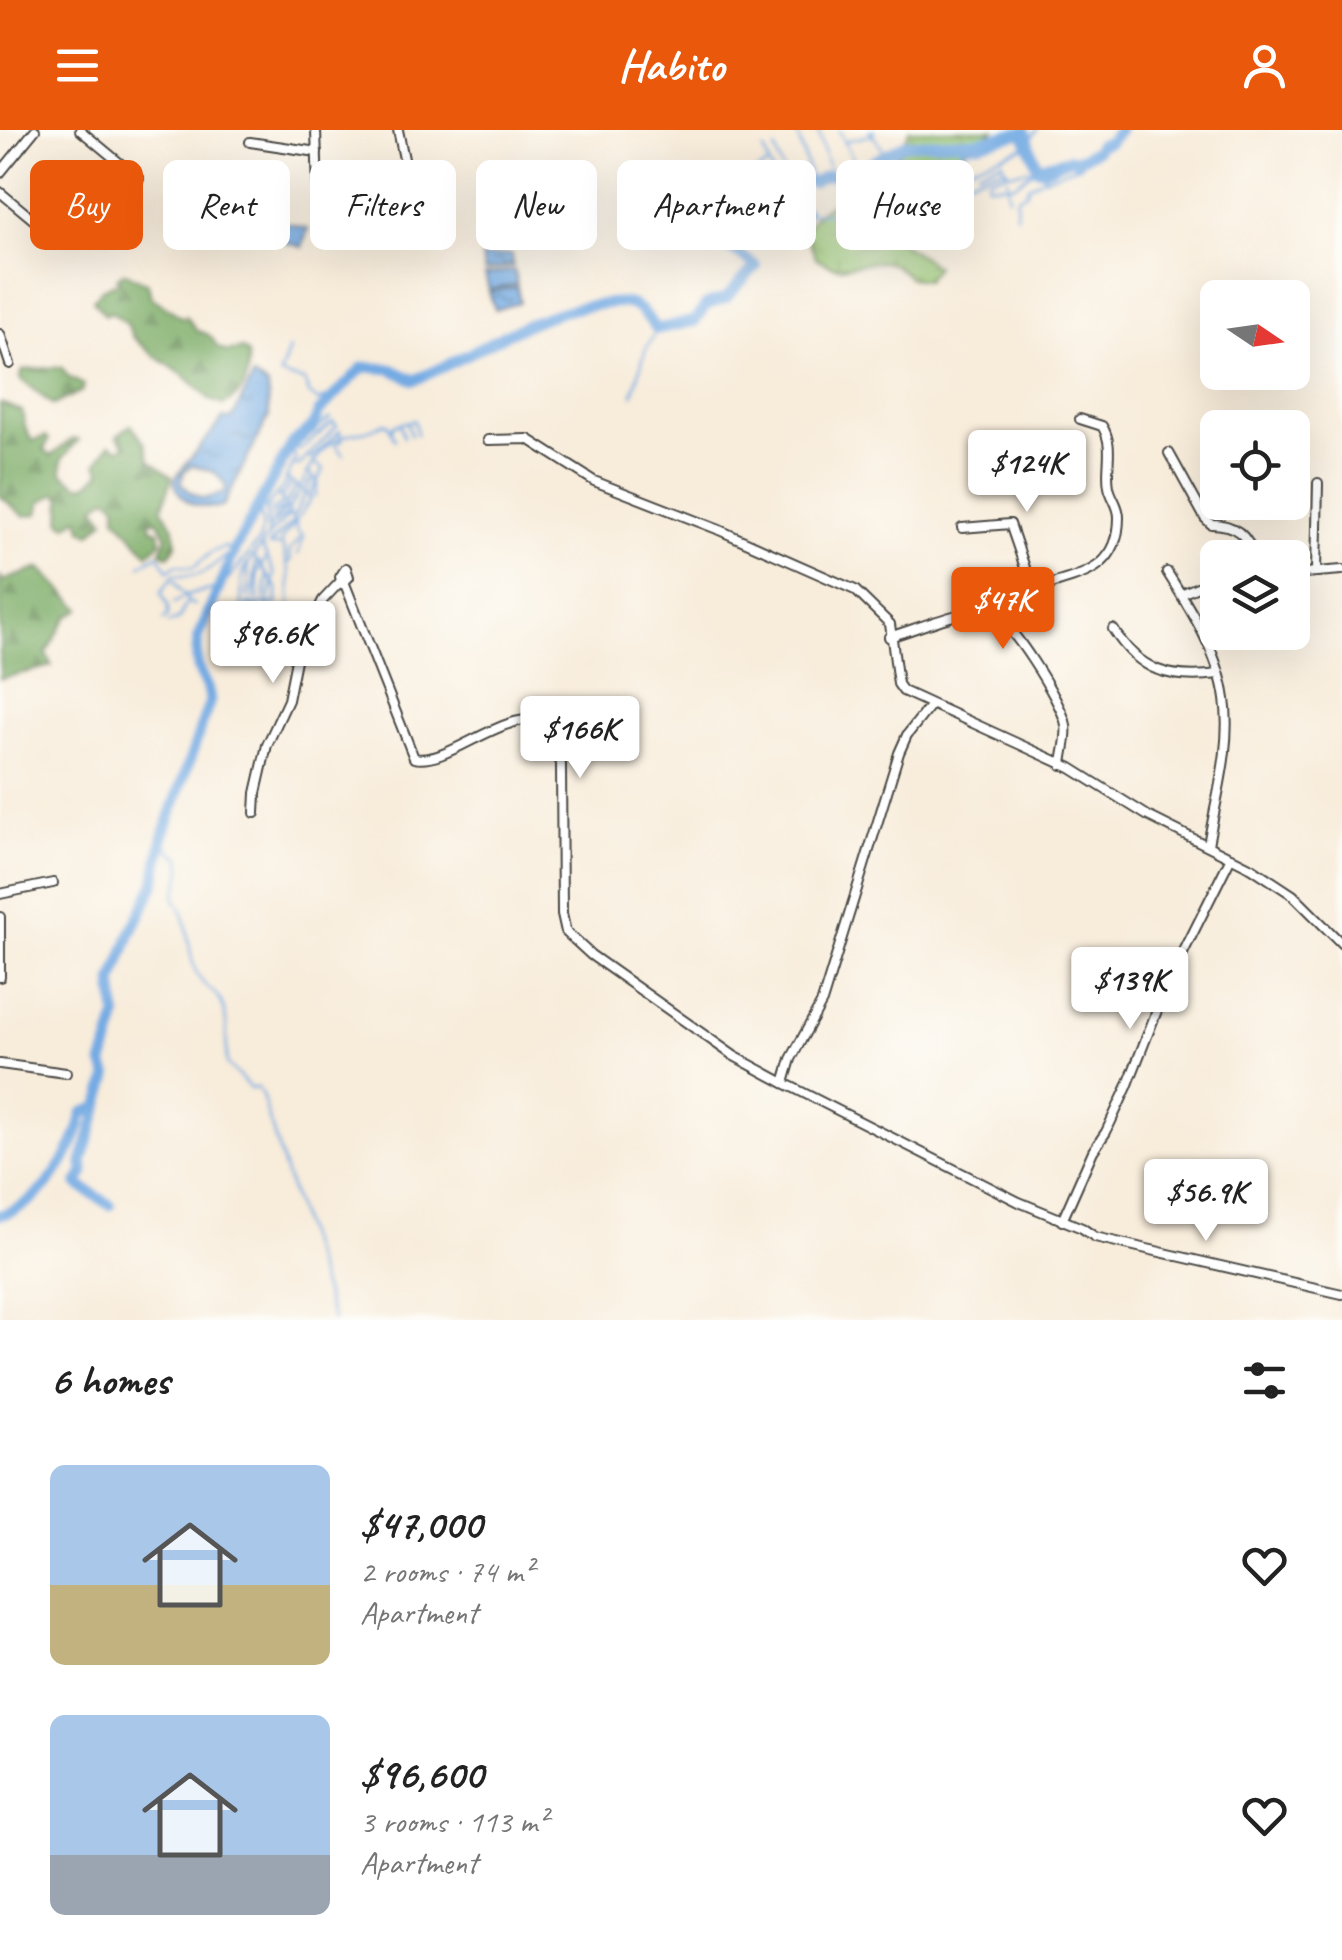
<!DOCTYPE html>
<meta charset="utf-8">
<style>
body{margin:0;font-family:Caveat,sans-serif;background:#f2f2f2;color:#222;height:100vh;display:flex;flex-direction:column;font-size:38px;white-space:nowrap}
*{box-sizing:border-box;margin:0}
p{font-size:32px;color:#767676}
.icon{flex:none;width:55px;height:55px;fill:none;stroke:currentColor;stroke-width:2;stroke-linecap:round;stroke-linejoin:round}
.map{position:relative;height:1190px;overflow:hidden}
.panel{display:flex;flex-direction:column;background:#fff;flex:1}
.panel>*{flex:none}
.hud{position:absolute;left:30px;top:30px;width:1282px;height:90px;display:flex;gap:20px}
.needle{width:65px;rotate:103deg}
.tools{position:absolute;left:1200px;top:150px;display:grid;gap:20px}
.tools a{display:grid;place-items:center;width:110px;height:110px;border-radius:15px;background:#fff;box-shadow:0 10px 40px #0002;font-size:50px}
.price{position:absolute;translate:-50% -85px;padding:0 22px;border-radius:10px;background:#fff;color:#222;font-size:32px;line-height:65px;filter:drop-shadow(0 2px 5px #0008)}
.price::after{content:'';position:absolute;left:50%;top:60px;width:30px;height:22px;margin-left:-15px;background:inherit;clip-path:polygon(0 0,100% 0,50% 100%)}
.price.current{background:#ea580c;color:#fff}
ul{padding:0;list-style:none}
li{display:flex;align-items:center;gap:30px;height:250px;padding:0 50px}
li span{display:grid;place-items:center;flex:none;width:280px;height:200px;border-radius:15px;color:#555}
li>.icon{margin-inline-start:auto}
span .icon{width:120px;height:120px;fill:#fffc;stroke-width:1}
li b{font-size:42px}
h2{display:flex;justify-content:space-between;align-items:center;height:120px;padding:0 50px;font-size:42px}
.pill{padding:0 35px;border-radius:15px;background:#fff;box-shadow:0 10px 40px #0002;font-size:35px;line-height:90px}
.pill.current{background:#ea580c;color:#fff}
header{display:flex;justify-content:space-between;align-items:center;height:130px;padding:0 50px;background:#ea580c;color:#fff;font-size:45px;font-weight:800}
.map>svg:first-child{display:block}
</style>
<header><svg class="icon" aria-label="menu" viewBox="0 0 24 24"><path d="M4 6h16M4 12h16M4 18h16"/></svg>Habito<svg class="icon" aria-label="person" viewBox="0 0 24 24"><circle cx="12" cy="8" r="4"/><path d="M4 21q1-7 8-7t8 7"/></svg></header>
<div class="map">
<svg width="1342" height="1190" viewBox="0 0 1342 1190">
<defs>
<pattern id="forest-firs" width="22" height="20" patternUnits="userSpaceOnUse" patternTransform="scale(2.5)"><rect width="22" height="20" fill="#7bac66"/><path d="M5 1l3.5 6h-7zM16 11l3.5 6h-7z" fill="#658c54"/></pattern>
<pattern id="wetland-marsh" width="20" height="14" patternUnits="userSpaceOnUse" patternTransform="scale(2.5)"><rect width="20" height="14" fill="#9ac774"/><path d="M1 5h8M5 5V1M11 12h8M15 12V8" fill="none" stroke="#7ea25f"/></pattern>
<pattern id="water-ripples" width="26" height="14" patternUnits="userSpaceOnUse" patternTransform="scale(2.5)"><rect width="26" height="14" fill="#74abe3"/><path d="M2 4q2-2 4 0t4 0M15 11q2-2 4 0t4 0" fill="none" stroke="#5f8bb8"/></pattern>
</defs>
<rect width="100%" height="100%" fill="#fdfcf7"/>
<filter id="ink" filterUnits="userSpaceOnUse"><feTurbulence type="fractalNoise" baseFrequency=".01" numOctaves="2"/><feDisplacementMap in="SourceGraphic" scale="20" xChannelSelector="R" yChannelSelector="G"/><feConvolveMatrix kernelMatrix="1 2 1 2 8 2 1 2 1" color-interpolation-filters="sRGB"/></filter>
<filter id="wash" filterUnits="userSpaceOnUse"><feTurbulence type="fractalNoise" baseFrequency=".0048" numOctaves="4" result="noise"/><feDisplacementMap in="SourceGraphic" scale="40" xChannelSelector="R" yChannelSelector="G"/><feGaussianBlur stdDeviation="2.25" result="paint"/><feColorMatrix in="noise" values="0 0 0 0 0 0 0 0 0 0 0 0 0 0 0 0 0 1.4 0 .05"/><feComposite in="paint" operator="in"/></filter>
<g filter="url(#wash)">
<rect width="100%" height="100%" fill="#f8ecda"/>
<g fill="url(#forest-firs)" stroke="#536c48" stroke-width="2.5">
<path d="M124,142L148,154L151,167L183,188L186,186L197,201C207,203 213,206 216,216L227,222L243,219L248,225C249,248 246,265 223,275L210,270L187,248L151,223L133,207L127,194L111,182L105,185L93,170L103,158L120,152L117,148Z"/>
<path d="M61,237L68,247L84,255L82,261L53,275L20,249L23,240Z"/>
<path d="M0,273L22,281L25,297L32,311L46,306L49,310L44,320L51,326L72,309L79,310L62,329V343L78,355H87L101,343L97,333L110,314L120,319L125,315L117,305L131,295L145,313L150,330L172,347L162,379L173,395L177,413L169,426L161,422L167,406L158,391H151V398L159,401L161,412L148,424L116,387V374L108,367L95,376L105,390L90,404L82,399L79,388L67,396L61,392L62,368L57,363L41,372L38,384L24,386L0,366Z"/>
<path d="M40,438L81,479L67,487L46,523L52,536L0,549V445L2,451Z"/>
</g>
<path fill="url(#wetland-marsh)" stroke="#627950" stroke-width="2.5" d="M909,0H994L951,30L920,42L895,77L888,104L936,136L926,150L910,148C884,121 871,135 840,137C832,137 824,132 816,128C814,122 808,112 807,106C806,76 848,69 867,57C887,45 903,22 909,0Z"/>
<g fill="url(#water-ripples)" stroke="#506b87" stroke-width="2.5" fill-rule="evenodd">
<path d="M271,88L308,99L302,117L266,107Z"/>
<path d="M512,124L513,136L485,141L482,127Z"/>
<path d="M514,140L517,154L489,160L485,145Z"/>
<path d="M517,157L520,172L495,180L489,162Z"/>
<path d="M253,247L268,256L269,286L224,374L222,377C198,378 183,376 174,352L176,347L223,288L232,289ZM192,335L216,343L226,356L224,363L204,369L191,363L181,353L184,342Z"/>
</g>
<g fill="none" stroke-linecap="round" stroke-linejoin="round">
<g stroke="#74abe3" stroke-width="2.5">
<path d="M818,0L831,47"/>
<path d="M839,0L858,39"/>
<path d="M869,0L888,26"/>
<path d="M1025,2L1026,0"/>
<path d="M798,6L812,53"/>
<path d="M844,11L872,5L874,0"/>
<path d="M966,11L960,22L967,24"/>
<path d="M962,18H980L1021,7L1025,17L1037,0"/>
<path d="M775,19L786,49"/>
<path d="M764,20L769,33"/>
<path d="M1035,33L1070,24L1071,29"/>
<path d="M1040,38L1044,48L1081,35L1080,29"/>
<path d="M978,41L1003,31L1005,38"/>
<path d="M1006,43L989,48L988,55L1015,54L1035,40"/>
<path d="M1044,44L1077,30"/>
<path d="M940,48C968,36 996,28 1025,17L1028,23L1031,21"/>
<path d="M1007,48L1009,68"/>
<path d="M942,55L964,43L968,48"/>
<path d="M703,61L732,55L769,35L779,54"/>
<path d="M677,64L688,95"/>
<path d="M652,69L699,55L706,80L707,118L731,115"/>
<path d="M805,82L851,84L879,69L917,66L1000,39H1007V43L1036,39"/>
<path d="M1016,85L1017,67L1027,62L1028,56L1044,48"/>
<path d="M719,87L721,78L750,60H775"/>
<path d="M728,89L744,80C760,90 776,82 790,73"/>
<path d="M778,92L779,106"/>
<path d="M767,97V104"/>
<path d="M687,106L690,93L704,97"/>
<path d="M717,107L740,101"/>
<path d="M289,219L280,245L304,251L310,265L318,271L334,265"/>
<path d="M633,265L645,221L657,199"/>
<path d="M407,292L411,305"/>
<path d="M400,294L404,307"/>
<path d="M391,302L394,295L414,290L417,304"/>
<path d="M297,316L330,288"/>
<path d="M308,326L336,297"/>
<path d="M294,336L300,335L308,326L311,329L340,301L342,311L335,315L344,325"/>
<path d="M307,342L317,351L324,339L315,334"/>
<path d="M286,348L311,368L295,393L298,402L304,406L298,424"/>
<path d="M278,364L295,393L281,410L289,441L291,482"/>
<path d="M310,365L317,351"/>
<path d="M315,367L318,352"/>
<path d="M282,368L290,353"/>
<path d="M287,373L295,357"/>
<path d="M258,374L266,378L269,406L247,434L241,450L243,495L264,504L270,489L267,473"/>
<path d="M266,378L282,358L296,329L293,324L297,317L300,320L333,292L337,296"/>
<path d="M271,380L282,374"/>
<path d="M287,381C306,355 308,327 338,309C352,300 367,305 383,293L388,294L395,310"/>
<path d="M271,385L283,379"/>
<path d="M294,387L312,347"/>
<path d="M272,390L286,379"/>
<path d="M269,396L287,384"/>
<path d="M269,404L289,386"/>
<path d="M271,413L293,392"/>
<path d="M271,413L269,416L282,415"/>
<path d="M262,417L275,445L273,450"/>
<path d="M251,421L260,410L263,394L260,387L262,377"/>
<path d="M255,428L277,458V474L262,473"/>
<path d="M289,432L291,431L289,421L301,408"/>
<path d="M141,435L158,424L169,441L176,435L193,438L212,422L224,417L229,419L241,401"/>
<path d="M224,449L228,450L249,424"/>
<path d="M174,451L184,465"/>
<path d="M248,467V434"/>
<path d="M265,469L267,446"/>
<path d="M253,470L256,432"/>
<path d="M258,470L257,443L266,428"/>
<path d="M269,470L273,453"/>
<path d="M174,473L185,466"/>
<path d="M246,474L259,475L261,501"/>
<path d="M195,475L187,472L186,465L219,458"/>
<path d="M254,476L255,498"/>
<path d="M163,490L168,486V476L161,463L173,446C181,445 194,448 203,443C214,437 225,427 235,419"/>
<path d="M168,493L179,489L186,474"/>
<path d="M248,497L249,476"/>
<path d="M163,707L170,720L181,728L182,741L175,769C193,792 184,823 200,849C205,858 217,862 221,872C230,892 225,914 227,934L250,958H258L263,968C284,1043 309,1116 333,1190"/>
</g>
<g stroke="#74abe3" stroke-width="11">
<path d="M110,1075L77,1054L84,1042L82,1032L108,947L103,934L117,887L113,852L131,803L155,753L163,707L210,571C209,559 206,555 201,545C195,534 197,520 198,508L235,419L293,312L311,299L319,282L363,237L391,239L414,250C475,226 528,182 596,175C606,174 618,171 628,174C640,176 649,190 657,199L695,191L706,175L726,168L756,136L731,119L732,110L740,101C760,92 791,99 805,82L775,63V57L789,47L812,53L825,46L848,45L905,14L979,11L1025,2L1038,39L1071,29L1077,30L1096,20L1098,15L1109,12L1119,0"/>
<path d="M0,1085C42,1075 74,1024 83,983L99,977"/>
</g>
</g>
</g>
<g filter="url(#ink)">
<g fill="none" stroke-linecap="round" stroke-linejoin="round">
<defs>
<g id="minor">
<path d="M80,0L139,49"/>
<path d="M316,0L318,62"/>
<path d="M398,0L404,29"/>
<path d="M250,12L317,22"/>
<path d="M0,43L35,0"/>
<path d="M0,62L53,106L67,104L81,109"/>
<path d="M0,204L10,234"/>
<path d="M488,310L528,309L594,351L717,399L855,460L890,494L898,554L903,561L1071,638L1148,686L1252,738L1293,765L1342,814"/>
<path d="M1169,323L1205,388L1211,394C1234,394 1248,404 1254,428"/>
<path d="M962,398L1010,394L1033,461"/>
<path d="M346,438L349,447L342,454L340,447Z"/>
<path d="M1316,441L1318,353"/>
<path d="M1167,442C1191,480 1219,524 1225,569C1232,616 1216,668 1208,715"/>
<path d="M1292,444L1342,440"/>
<path d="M345,454L414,628C452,637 516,565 555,599L561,635L562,784L566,802L591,825L734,926L784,953"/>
<path d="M1181,464L1200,456L1218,457"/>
<path d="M1002,487C1009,479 1015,471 1024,465C1061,444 1119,452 1119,387C1119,375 1111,368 1109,357C1105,337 1115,316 1102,296L1080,289"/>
<path d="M1113,499C1140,542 1170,550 1219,544"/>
<path d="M889,507C913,500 966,478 988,481C1007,484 1063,574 1066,595C1068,608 1063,622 1062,635"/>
<path d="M930,576L907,605L899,623L822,872L791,929L784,953L1019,1072L1082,1098L1095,1107L1342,1164"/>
<path d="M255,683L256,663L267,615L288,570L298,520L323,470L340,452"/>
<path d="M0,764L53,753"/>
<path d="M0,787V847"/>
<path d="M0,934L66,943"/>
<path d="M1062,1091L1093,1021L1106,1002L1127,957L1167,855L1231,727"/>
</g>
</defs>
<use href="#minor" stroke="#4a4845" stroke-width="12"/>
<use href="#minor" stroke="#fff" stroke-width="8"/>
</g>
</g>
</svg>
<div class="tools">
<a><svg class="needle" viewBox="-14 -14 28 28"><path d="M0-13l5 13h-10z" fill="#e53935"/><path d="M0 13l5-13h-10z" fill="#767676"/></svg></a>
<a><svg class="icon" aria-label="locate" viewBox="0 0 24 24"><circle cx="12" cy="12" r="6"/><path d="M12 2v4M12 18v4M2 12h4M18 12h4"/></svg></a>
<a><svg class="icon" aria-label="layers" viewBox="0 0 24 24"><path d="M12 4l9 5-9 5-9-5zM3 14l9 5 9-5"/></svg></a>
</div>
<b class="price" style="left:1027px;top:385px">$124K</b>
<b class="price current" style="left:1003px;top:522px">$47K</b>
<b class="price" style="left:273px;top:556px">$96.6K</b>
<b class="price" style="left:580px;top:651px">$166K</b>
<b class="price" style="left:1130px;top:902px">$139K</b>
<b class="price" style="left:1206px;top:1114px">$56.9K</b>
<div class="hud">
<a class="pill current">Buy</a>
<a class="pill">Rent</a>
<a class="pill">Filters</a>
<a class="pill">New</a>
<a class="pill">Apartment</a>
<a class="pill">House</a>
</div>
</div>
<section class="panel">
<h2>6 homes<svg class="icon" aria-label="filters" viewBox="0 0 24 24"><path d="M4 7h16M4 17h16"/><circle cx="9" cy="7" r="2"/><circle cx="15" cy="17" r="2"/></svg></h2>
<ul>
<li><span style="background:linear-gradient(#a9c7e8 60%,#c2b280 0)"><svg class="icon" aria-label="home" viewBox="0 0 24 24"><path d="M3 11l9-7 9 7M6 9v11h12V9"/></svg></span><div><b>$47,000</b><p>2 rooms · 74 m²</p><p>Apartment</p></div><svg class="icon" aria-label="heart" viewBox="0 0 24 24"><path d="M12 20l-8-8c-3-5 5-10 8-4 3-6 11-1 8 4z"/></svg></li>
<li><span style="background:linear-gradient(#a9c7e8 70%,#9aa5b1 0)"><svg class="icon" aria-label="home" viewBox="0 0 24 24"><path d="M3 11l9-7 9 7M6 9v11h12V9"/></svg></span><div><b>$96,600</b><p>3 rooms · 113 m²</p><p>Apartment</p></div><svg class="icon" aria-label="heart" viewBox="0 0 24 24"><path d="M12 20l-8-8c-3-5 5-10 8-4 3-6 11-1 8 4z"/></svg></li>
</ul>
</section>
